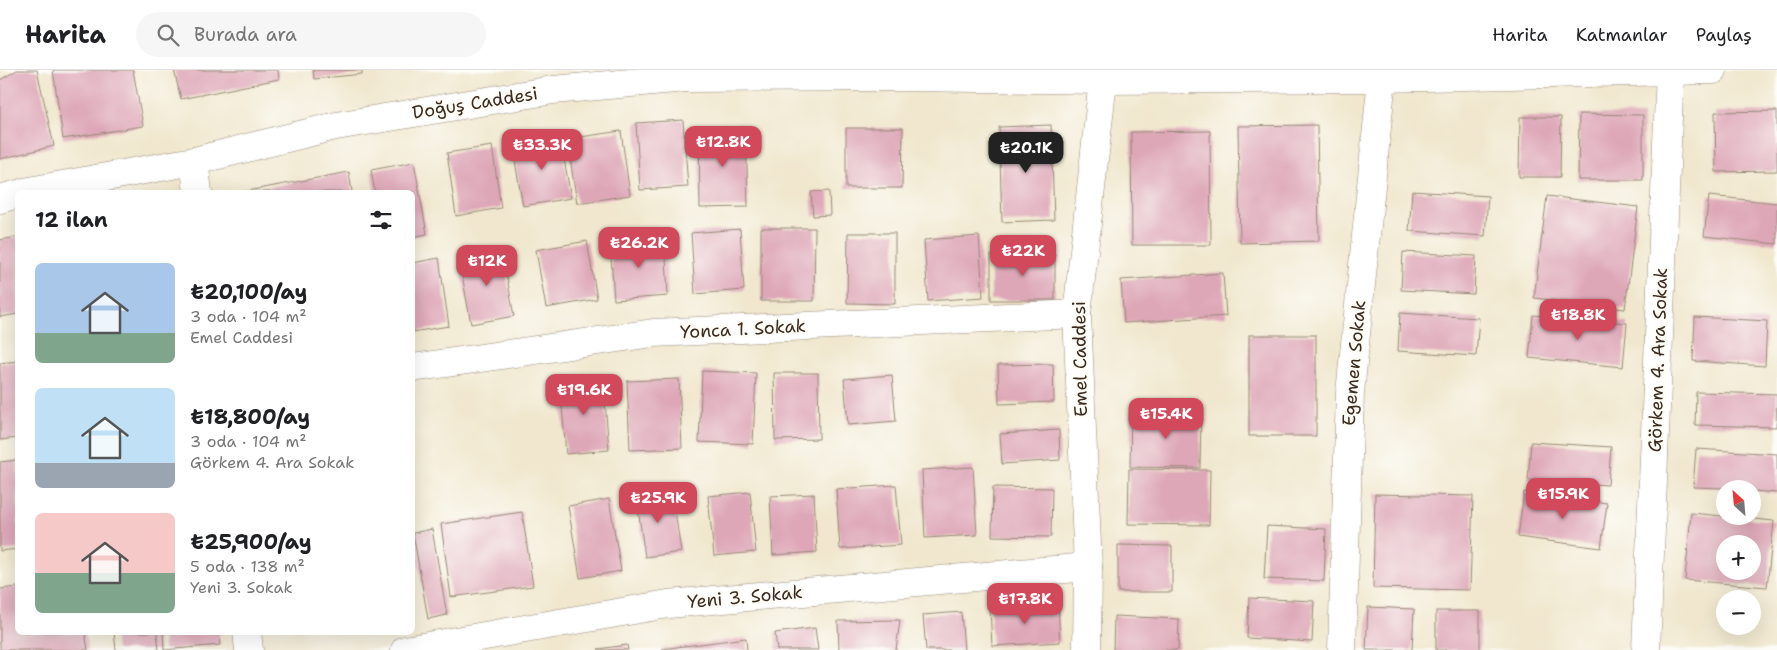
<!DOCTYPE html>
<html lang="tr">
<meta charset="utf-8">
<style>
body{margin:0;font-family:"Shantell Sans",sans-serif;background:#f6f6f6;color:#202124;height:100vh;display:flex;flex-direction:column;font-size:19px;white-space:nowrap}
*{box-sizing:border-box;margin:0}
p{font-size:16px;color:#757577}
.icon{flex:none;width:28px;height:28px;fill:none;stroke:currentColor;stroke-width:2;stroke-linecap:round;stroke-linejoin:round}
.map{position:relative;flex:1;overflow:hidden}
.drawer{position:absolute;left:15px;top:120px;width:400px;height:445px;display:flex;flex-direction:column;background:#fff;border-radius:8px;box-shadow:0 5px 20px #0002}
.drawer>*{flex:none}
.needle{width:32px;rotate:334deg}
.controls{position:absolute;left:1716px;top:410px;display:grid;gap:10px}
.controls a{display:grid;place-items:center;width:45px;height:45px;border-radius:50%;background:#fff;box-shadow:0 5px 20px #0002;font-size:25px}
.price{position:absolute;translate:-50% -42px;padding:0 11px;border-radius:10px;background:#d1495b;color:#fff;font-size:16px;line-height:32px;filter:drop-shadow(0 1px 2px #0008)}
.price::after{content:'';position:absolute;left:50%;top:30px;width:15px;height:11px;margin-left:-8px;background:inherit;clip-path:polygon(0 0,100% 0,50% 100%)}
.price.selected{background:#222;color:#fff}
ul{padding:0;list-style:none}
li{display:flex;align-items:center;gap:15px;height:125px;padding:0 20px}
li span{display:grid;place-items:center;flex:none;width:140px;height:100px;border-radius:8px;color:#555}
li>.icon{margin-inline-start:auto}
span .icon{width:60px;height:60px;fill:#fffc;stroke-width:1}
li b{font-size:21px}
h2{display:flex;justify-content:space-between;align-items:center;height:60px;padding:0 20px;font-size:21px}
header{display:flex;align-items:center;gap:30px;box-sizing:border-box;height:70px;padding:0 25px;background:#fff;border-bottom:1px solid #e0e0e0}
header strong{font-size:24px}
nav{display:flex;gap:28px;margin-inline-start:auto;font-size:18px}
.search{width:350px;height:45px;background:#f6f6f6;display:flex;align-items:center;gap:12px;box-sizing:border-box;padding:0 18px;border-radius:28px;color:#757577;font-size:19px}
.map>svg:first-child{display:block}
</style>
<header>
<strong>Harita</strong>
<div class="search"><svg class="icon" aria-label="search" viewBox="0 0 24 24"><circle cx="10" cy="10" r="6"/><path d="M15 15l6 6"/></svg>Burada ara</div>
<nav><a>Harita</a><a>Katmanlar</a><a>Paylaş</a></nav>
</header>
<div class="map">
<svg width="1777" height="580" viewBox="0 0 1777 580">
<rect width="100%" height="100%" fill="#fdfcf7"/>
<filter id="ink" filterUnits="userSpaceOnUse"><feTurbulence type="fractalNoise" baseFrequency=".02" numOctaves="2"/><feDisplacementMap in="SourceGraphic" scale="10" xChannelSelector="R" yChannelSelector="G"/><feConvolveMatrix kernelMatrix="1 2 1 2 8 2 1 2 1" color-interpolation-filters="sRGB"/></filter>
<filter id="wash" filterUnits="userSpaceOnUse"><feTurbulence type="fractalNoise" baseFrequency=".0096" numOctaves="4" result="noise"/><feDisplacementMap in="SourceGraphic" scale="20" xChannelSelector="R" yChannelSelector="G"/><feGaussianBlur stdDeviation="1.12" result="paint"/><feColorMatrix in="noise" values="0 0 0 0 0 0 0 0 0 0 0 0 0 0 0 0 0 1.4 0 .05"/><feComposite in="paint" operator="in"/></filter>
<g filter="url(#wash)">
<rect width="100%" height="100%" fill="#f0e7ce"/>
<g id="blocks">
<g fill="#dea7b8" fill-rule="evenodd">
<path d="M17,0H37L54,76L0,89V10Z"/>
<path d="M53,0H133L143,56L63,69Z"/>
<path d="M174,0H278L279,9L181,29Z"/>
<path d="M313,0H362V4L314,9Z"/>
<path d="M1777,41V101L1716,102L1715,42Z"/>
<path d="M1579,44L1643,45V110H1578Z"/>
<path d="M1520,47H1561L1560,107H1519Z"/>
<path d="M683,50L688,117L640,120L636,53Z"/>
<path d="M1051,55L1054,150L1002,152L999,57Z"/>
<path d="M1317,55L1319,171L1240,173L1238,56Z"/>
<path d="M746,57L748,137L700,138L699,59Z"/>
<path d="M846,58H903L902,118H846Z"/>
<path d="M621,61L630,125L577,133L567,69Z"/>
<path d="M1210,61L1211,175H1132L1131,62Z"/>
<path d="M560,66L571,128L523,136L512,75Z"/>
<path d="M492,76L501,138L456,146L447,83Z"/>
<path d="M414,92L427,164L412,167V122H375L371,100Z"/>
<path d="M349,102L352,122H242Z"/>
<path d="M829,121L830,145L813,146L811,122Z"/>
<path d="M1412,121L1488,126L1485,166L1409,161Z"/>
<path d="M1547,126L1638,137L1625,239L1534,228Z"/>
<path d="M1709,126L1777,133V174L1704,166Z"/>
<path d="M761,158H815L814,231H761Z"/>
<path d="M740,159L744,220L695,224L691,163Z"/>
<path d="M848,163H895V234L847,233Z"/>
<path d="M979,166L983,227L928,231L924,170Z"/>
<path d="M18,167V244L0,247V170Z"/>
<path d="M665,169L668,226L614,230L610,173Z"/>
<path d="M587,171L597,229L546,238L536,180Z"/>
<path d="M502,180L514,246L471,254L459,188Z"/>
<path d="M1403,182L1476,186L1474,224L1401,220Z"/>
<rect x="991" y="185" width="64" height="45"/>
<path d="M439,188L449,256L412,262V193Z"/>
<path d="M1223,203L1226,246L1124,253L1121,210Z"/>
<path d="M1400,243L1479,248L1476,286L1398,281Z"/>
<path d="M1533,245L1627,253L1623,297L1529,288Z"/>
<path d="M1695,247L1767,251L1765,296L1693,291Z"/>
<rect x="1249" y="265" width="67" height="101"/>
<path d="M18,291V368L0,370V293Z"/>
<path d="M1053,294L1054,332L999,334L998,295Z"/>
<path d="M702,301L756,303L753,374L699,372Z"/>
<path d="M774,303H818L819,369L775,370Z"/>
<path d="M892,305L896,351L848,355L844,309Z"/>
<path d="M603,308L609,380L566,384L560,312Z"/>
<path d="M679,309L682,378L630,380L627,311Z"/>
<path d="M1696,322L1777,324L1776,357L1695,355Z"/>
<path d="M1131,342H1201L1200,398L1130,397Z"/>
<path d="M1059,360L1060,390L1002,394L1000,364Z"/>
<path d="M1531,372L1611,377L1608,415L1528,410Z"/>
<path d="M1696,379L1777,384V423L1752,421V419L1693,417Z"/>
<path d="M18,390V479L0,481V392Z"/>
<path d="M973,397L977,465L925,468L922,400Z"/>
<path d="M1129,399L1210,400L1209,455L1128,454Z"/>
<path d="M896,415L901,475L840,479L836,419Z"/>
<path d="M993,417L1052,418L1051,467L992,466Z"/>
<path d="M672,420L681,482L645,487L636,425Z"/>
<path d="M750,422L756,482L714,486L708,426Z"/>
<path d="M1524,422L1607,433L1601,478L1518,467Z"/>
<path d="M814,424L817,482L773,485L770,426Z"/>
<path d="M1375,424L1473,426L1470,520L1373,518Z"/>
<path d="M609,429L621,501L580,508L568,436Z"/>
<path d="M522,442L533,516L451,527L441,454Z"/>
<path d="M1691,443L1774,451L1767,517L1685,510ZM1725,474H1752V501H1725Z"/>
<path d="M1267,456L1326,459L1324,511L1264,509Z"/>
<path d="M432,459L447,545L428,549L413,463Z"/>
<path d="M1118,475L1172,476V522H1118Z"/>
<path d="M18,517V562H85L88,580H0V519Z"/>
<path d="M1249,528L1314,531L1312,572L1247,568Z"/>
<path d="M1058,534L1060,572L992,576L990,538Z"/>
<path d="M1368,537L1414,539L1412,580H1366Z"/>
<rect x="1436" y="541" width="44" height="39"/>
<path d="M961,542L964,580H926L923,545Z"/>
<path d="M1114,546L1179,549L1178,580H1113Z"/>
<path d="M900,550L896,580H839L838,551Z"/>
<path d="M815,558L818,580H777L775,563Z"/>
<path d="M114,562H157L159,580H116Z"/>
<path d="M163,562H219L220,575L164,580Z"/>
<path d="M746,568L747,580H662V579Z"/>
<path d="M627,575L628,580H599L598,579Z"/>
</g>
</g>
</g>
<g filter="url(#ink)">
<use href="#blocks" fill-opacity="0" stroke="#968876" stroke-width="1"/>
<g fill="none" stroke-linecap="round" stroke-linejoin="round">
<defs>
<g id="minor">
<path d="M194,91L198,122"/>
<path d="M412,298L653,263L1077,244"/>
<path d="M247,562L249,580"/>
<path d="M405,580L668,534L1088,497"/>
<path d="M1342,580L1350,323L1382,8"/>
<path d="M1646,580L1670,1"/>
</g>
<g id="tertiary">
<path d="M24,122L194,91L336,56L553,20L686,8L909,7L1103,10L1382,8L1713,0"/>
<path d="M0,129L18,124"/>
<path d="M1087,580L1088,497L1077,244L1103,10V0"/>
</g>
</defs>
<use href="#minor" stroke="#968876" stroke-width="29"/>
<use href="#tertiary" stroke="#968876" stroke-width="29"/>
<use href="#minor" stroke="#fff" stroke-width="28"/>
<use href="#tertiary" stroke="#fff" stroke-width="28"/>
</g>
</g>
<g text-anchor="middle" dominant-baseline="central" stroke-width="5" stroke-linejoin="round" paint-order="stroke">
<g font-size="18" fill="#3b2a1e" stroke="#fdfcf7">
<text transform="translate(475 33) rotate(-9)">Doğuş Caddesi</text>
<text transform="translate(743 259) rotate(-3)">Yonca 1. Sokak</text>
<text transform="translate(1080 289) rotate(-91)">Emel Caddesi</text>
<text transform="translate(1658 290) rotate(-88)">Görkem 4. Ara Sokak</text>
<text transform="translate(1354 293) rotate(-85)">Egemen Sokak</text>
<text transform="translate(745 527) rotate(-5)">Yeni 3. Sokak</text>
</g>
</g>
</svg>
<div class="controls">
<a><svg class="needle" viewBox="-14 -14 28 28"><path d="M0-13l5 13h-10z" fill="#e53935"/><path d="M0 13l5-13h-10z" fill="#757577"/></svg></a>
<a>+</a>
<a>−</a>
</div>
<b class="price" style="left:723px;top:98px">₺12.8K</b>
<b class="price" style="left:542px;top:101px">₺33.3K</b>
<b class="price selected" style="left:1026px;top:104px">₺20.1K</b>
<b class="price" style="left:639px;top:199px">₺26.2K</b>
<b class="price" style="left:1023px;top:207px">₺22K</b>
<b class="price" style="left:487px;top:217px">₺12K</b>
<b class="price" style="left:1578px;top:271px">₺18.8K</b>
<b class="price" style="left:584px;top:346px">₺19.6K</b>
<b class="price" style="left:1166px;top:370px">₺15.4K</b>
<b class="price" style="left:1563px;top:450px">₺15.9K</b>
<b class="price" style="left:658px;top:454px">₺25.9K</b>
<b class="price" style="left:1025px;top:555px">₺17.8K</b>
<section class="drawer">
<h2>12 ilan<svg class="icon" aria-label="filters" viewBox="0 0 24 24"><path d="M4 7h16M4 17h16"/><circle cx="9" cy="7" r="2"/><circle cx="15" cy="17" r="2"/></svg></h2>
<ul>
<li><span style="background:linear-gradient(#a9c7e8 70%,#7fa58c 0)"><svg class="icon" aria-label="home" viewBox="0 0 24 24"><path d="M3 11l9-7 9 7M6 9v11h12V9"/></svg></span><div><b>₺20,100/ay</b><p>3 oda · 104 m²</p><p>Emel Caddesi</p></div></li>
<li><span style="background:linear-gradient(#bfe0f5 75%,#9aa5b1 0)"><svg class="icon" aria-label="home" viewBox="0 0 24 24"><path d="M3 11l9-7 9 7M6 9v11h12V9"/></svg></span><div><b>₺18,800/ay</b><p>3 oda · 104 m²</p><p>Görkem 4. Ara Sokak</p></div></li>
<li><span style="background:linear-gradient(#f6c9c9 60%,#7fa58c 0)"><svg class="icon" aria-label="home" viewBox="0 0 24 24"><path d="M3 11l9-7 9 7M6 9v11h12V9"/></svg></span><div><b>₺25,900/ay</b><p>5 oda · 138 m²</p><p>Yeni 3. Sokak</p></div></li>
</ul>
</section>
</div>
